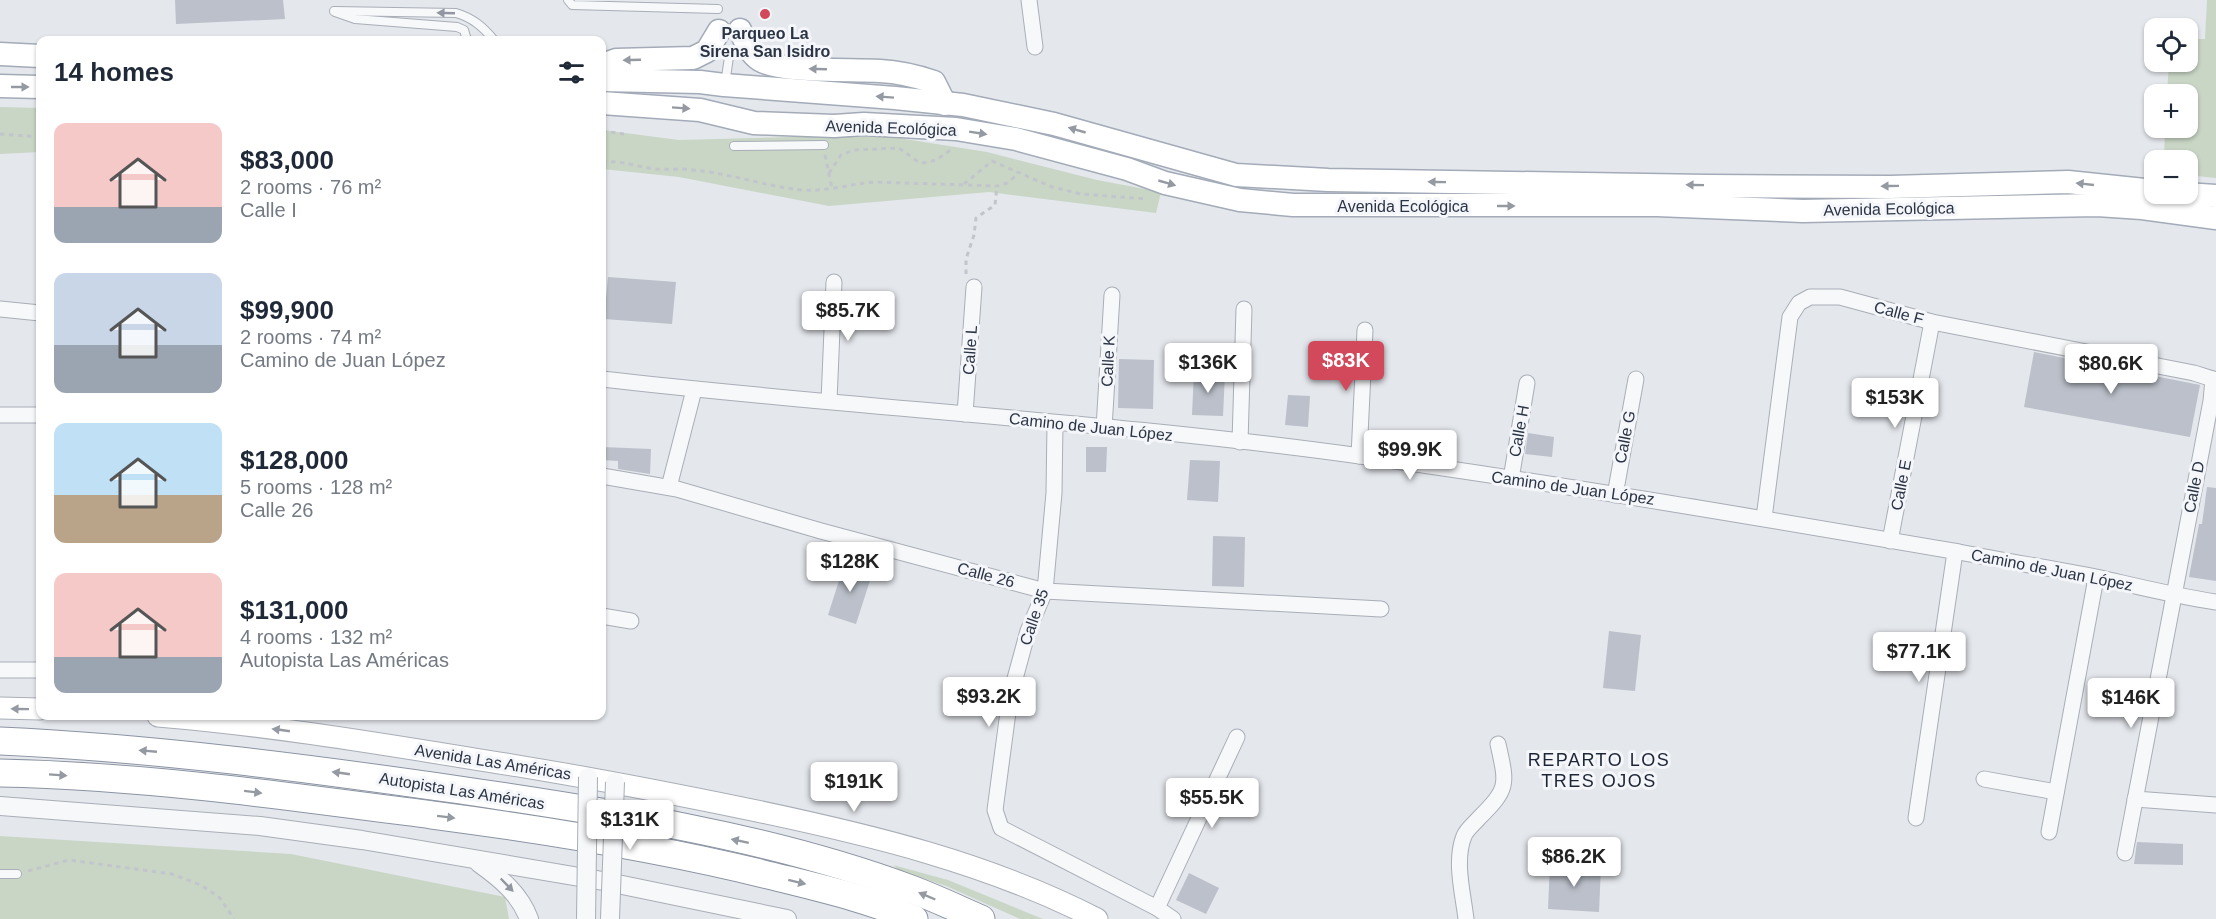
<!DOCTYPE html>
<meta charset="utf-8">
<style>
body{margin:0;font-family:Helvetica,sans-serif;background:#f6f6f7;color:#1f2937;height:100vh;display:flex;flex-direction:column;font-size:22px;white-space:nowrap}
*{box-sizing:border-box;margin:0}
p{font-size:20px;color:#747a83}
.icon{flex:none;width:33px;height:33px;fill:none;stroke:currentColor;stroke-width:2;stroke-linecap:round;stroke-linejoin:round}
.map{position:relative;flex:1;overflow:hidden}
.side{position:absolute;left:36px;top:36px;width:570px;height:684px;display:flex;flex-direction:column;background:#fff;border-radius:12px;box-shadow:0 2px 4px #0004}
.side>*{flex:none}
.fabs{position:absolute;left:2144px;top:18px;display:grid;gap:12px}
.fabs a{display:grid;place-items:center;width:54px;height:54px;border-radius:12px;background:#fff;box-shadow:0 2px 4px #0004;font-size:30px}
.price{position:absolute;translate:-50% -51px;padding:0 14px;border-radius:6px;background:#fff;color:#222;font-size:20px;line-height:39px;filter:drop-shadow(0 2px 3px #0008)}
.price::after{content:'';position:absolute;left:50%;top:36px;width:18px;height:14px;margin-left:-9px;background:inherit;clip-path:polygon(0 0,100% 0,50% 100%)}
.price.current{background:#d1495b;color:#fff}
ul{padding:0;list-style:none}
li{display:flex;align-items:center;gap:18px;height:150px;padding:0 18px}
li span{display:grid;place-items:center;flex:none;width:168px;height:120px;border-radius:12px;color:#555}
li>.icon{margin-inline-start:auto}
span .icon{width:72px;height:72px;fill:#fffc;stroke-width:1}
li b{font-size:26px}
h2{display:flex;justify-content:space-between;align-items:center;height:72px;padding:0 18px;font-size:26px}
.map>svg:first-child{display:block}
</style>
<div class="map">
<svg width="2216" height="919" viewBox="0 0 2216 919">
<rect width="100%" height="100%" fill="#e4e7ec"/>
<g fill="#c9d6c5">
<path d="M2207,0H2216V178L2187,175V160H2164L2165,128H2187V94H2167L2169,62H2187V39H2205Z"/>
<path d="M0,107L40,108V152L0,154Z"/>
<path d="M602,130L679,140L793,137H892L987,152L1097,180L1161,192L1156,213L989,192L829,206L679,177L602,169Z"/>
<path d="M0,836L291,854L505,897L509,919H0Z"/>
<path d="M893,865L948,880L1043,919H1020L946,886L899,870Z"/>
</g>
<g fill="#bbc0ca">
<path d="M175,0H283L285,19L176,24Z"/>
<path d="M608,277L676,282L672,324L604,319Z"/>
<path d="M2034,352L2200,385L2190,437L2024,407Z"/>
<path d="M1119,359L1154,360L1153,409L1118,408Z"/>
<path d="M1194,372L1225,373L1223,416L1192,415Z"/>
<path d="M1288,395L1310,396L1308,427L1285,425Z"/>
<path d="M1528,433L1554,437L1552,457L1525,454Z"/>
<path d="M602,447L651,449L650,474L618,469V461L602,460Z"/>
<path d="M1086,447H1107L1106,472H1086Z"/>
<path d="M1190,460L1220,461L1218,502L1187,500Z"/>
<path d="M2207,487L2216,488V581L2189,577L2199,524H2202Z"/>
<path d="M1213,536L1245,537L1244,587L1212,586Z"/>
<path d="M845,562L873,571L856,624L828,615Z"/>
<path d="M1609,631L1641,635L1635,691L1603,688Z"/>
<path d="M2137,842L2183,844V865L2134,864Z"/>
<path d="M1550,863L1601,866L1599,912L1548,909Z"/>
<path d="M1189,873L1219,888L1206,914L1176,900Z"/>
</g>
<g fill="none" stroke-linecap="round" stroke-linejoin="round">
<defs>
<g id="service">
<path d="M568,0L572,5L718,9"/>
<path d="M334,11L456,13C473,18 483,27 494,40"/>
<path d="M335,12L355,19L457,27L464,30L467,40"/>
<path d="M725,84L729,57"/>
<path d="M734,146L824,145"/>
<path d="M0,874H17"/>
</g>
<g id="minor">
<path d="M1029,0L1035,47"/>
<path d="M0,309L40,313"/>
<path d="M602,379C854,408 1108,421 1360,456C1560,484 1760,518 1959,552C2004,561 2050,568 2096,577C2136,586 2175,596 2216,602"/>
<path d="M829,401L834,282"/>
<path d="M965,414L974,287"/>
<path d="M0,415H40"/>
<path d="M1055,423L1054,493L1045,591L1028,631L1010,697L995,810L1001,828L1157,908L1173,919"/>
<path d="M1104,428L1112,295"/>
<path d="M1240,442L1244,309"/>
<path d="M1359,456L1365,330"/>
<path d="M602,476L677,489L821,531L1045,591L1381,609"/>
<path d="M1511,479L1527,383"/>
<path d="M669,487L694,390"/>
<path d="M1615,495L1636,379"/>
<path d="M1764,518L1790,317L1799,303L1810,297H1840L1932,322L2194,373L2216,380"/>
<path d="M1890,541L1932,322"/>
<path d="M602,616L631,621"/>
<path d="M0,670H40"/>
<path d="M1984,779L2056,792"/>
<path d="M2135,799L2216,805"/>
<path d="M1916,818L1955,552"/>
<path d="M2049,832L2096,578"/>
<path d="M2125,853L2211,401L2213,379"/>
<path d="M1157,908L1237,737"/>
<path d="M1466,919C1463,893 1454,861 1464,836C1467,829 1474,824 1479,818C1509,788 1507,785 1498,744"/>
</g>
<g id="tertiary">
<path d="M0,806L260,826L362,840L603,881L787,919"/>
<path d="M479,863C500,878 520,894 529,919"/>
</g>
<g id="secondary">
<path d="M0,708L40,709"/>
<path d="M158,716C279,726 399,747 518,766C597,779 674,794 752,810C871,835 988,863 1097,919"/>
</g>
<g id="primary">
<path d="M740,30C745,41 750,54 760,60C782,73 852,69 880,71C899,72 916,76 934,82L945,104"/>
<path d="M0,54L40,56"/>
<path d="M602,65L616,60L693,58L707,51L719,31"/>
<path d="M602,80L700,82L724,85L895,98L963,105L1054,124L1236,175L1328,180L1707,186L1890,187L2068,182L2154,191"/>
<path d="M0,86L40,87"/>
<path d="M602,103L700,110L754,123L834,126L864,124L956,129L1016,139L1127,169L1165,183L1240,200L1293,205H1657L1803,211L2097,205L2142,208L2216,218"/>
<path d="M2186,194L2216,196"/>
</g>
<g id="motorway">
<path d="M0,741C154,748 307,768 460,790C609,812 769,836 911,889C935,898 958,909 981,919"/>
<path d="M0,773C145,776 288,796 432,815C546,830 660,848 772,876C820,888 869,899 914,919"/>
</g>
</defs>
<use href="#service" stroke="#a9aeb7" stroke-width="10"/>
<use href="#minor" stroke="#a9aeb7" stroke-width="17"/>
<use href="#tertiary" stroke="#a9aeb7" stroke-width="20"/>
<use href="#secondary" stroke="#a9aeb7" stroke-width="23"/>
<use href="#primary" stroke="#a3abb8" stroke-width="25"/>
<use href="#motorway" stroke="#8b94a3" stroke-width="29"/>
<g stroke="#c2c5cb" stroke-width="3" stroke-dasharray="4.5 4.5" stroke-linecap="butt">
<path d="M602,131L624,134"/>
<path d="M0,134L40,137"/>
<path d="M825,155L832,189"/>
<path d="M602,162C621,160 637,167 656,169C668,170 680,168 693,170C729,173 764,186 801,190C826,192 849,184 874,182L997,186L1007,183L1018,174"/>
<path d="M829,173L841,155L854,150L899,148L917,161L924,163L936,160L952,149"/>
<path d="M964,184L992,161L1052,187L1081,194L1147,199"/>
<path d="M966,274V259L974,235L976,218L995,205L997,186"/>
<path d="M28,871L69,860L172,874L201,885L220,898L234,919"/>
</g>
<use href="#service" stroke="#f7f8fa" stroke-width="8"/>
<use href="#minor" stroke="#f7f8fa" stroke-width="15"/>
<use href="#tertiary" stroke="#f7f8fa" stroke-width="18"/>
<use href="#secondary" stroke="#fff" stroke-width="21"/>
<use href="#primary" stroke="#fff" stroke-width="22"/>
<use href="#motorway" stroke="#fff" stroke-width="27"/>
<defs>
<g id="tertiary-bridge">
<path d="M586,919L588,777"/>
<path d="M610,919L615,782"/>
</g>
</defs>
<use href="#tertiary-bridge" stroke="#a9aeb7" stroke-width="20" stroke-linecap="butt"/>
<use href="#tertiary-bridge" stroke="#f7f8fa" stroke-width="18"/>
</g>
<defs><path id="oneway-solid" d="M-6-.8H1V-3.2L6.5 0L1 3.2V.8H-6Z" transform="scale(1.5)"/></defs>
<g fill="#9196a0">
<use href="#oneway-solid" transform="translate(446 13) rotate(-178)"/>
<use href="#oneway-solid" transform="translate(507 885) rotate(46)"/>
</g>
<g fill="#959aa2">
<use href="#oneway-solid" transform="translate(632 60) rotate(178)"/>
<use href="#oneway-solid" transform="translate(818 69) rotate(-178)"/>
<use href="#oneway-solid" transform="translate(20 87)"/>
<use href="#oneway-solid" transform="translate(885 97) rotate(-176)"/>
<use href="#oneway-solid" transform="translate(681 108) rotate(4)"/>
<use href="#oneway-solid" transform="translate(1077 130) rotate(-164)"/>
<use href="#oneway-solid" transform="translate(978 133) rotate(9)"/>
<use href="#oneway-solid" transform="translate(1437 182) rotate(-179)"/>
<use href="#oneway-solid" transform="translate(1167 183) rotate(16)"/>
<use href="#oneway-solid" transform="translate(2085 184) rotate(-174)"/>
<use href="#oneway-solid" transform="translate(1695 185) rotate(-179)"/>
<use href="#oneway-solid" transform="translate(1890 186) rotate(179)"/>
<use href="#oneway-solid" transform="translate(1506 206)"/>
<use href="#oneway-solid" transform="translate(20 709) rotate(-179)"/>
<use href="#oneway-solid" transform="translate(281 730) rotate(-172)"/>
<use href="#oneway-solid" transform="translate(148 751) rotate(-175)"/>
<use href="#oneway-solid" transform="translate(341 773) rotate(-172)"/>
<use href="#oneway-solid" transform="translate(58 775) rotate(4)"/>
<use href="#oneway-solid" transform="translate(253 792) rotate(7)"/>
<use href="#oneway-solid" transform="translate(446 817) rotate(7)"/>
<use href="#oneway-solid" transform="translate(740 841) rotate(-168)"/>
<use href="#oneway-solid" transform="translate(797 882) rotate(14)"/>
<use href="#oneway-solid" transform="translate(927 896) rotate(-157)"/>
</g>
<circle fill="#d1495b" stroke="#f4f6f9" stroke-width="2" cx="765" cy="14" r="6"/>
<g text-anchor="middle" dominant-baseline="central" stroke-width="6" stroke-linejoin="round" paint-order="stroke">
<g font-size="16" font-weight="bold" fill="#2b3445" stroke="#f4f6f9">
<text x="765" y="33">Parqueo La<tspan x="765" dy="18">Sirena San Isidro</tspan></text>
</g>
<g font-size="16" fill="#2b3445" stroke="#f4f6f9">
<text transform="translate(891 128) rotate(2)">Avenida Ecológica</text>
<text x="1403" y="206">Avenida Ecológica</text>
<text transform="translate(1889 209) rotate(-1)">Avenida Ecológica</text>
<text transform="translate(1899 313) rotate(15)">Calle F</text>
<text transform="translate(970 350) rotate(-86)">Calle L</text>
<text transform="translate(1108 361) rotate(-87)">Calle K</text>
<text transform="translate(1091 427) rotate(6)">Camino de Juan López</text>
<text transform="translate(1519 431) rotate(-80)">Calle H</text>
<text transform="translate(1625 437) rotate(-79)">Calle G</text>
<text transform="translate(1901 485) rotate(-79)">Calle E</text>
<text transform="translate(2194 487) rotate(-79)">Calle D</text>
<text transform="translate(1573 488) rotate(8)">Camino de Juan López</text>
<text transform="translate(2052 570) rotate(11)">Camino de Juan López</text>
<text transform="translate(986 575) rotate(15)">Calle 26</text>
<text transform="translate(1034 617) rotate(-71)">Calle 35</text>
<text transform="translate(493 762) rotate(9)">Avenida Las Américas</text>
<text transform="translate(462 791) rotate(9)">Autopista Las Américas</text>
</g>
<g font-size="18" letter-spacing="1.5" fill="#1d2536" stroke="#f4f6f9">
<text x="1599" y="760">REPARTO LOS<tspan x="1599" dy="21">TRES OJOS</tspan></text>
</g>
</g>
</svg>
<div class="fabs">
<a><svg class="icon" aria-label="locate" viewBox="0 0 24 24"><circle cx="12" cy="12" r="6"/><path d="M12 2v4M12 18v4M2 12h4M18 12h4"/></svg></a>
<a>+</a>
<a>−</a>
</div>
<b class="price" style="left:848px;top:342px">$85.7K</b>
<b class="price current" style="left:1346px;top:392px">$83K</b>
<b class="price" style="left:1208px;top:394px">$136K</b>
<b class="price" style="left:2111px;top:395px">$80.6K</b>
<b class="price" style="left:1895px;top:429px">$153K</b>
<b class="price" style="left:1410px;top:481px">$99.9K</b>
<b class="price" style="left:850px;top:593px">$128K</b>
<b class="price" style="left:1919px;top:683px">$77.1K</b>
<b class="price" style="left:989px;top:728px">$93.2K</b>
<b class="price" style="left:2131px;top:729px">$146K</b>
<b class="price" style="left:854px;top:813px">$191K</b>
<b class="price" style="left:1212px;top:829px">$55.5K</b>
<b class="price" style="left:630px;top:851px">$131K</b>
<b class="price" style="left:1574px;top:888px">$86.2K</b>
<section class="side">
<h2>14 homes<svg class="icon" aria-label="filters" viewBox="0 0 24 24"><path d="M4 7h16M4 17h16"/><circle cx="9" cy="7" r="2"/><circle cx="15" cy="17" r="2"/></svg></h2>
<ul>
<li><span style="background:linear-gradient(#f6c9c9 70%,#9aa5b1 0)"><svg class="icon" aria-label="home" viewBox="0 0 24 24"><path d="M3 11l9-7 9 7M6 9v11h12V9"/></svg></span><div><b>$83,000</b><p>2 rooms · 76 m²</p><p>Calle I</p></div></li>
<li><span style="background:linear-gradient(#c9d6e8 60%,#9aa5b1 0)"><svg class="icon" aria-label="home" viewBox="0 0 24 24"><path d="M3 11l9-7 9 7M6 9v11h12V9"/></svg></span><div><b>$99,900</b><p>2 rooms · 74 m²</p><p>Camino de Juan López</p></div></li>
<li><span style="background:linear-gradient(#bfe0f5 60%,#b9a48a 0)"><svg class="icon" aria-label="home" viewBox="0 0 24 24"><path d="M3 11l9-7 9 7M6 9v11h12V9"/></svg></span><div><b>$128,000</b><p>5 rooms · 128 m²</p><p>Calle 26</p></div></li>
<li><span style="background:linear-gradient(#f6c9c9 70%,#9aa5b1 0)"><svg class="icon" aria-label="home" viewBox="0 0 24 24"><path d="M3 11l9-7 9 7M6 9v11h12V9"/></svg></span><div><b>$131,000</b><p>4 rooms · 132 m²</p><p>Autopista Las Américas</p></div></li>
</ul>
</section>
</div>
